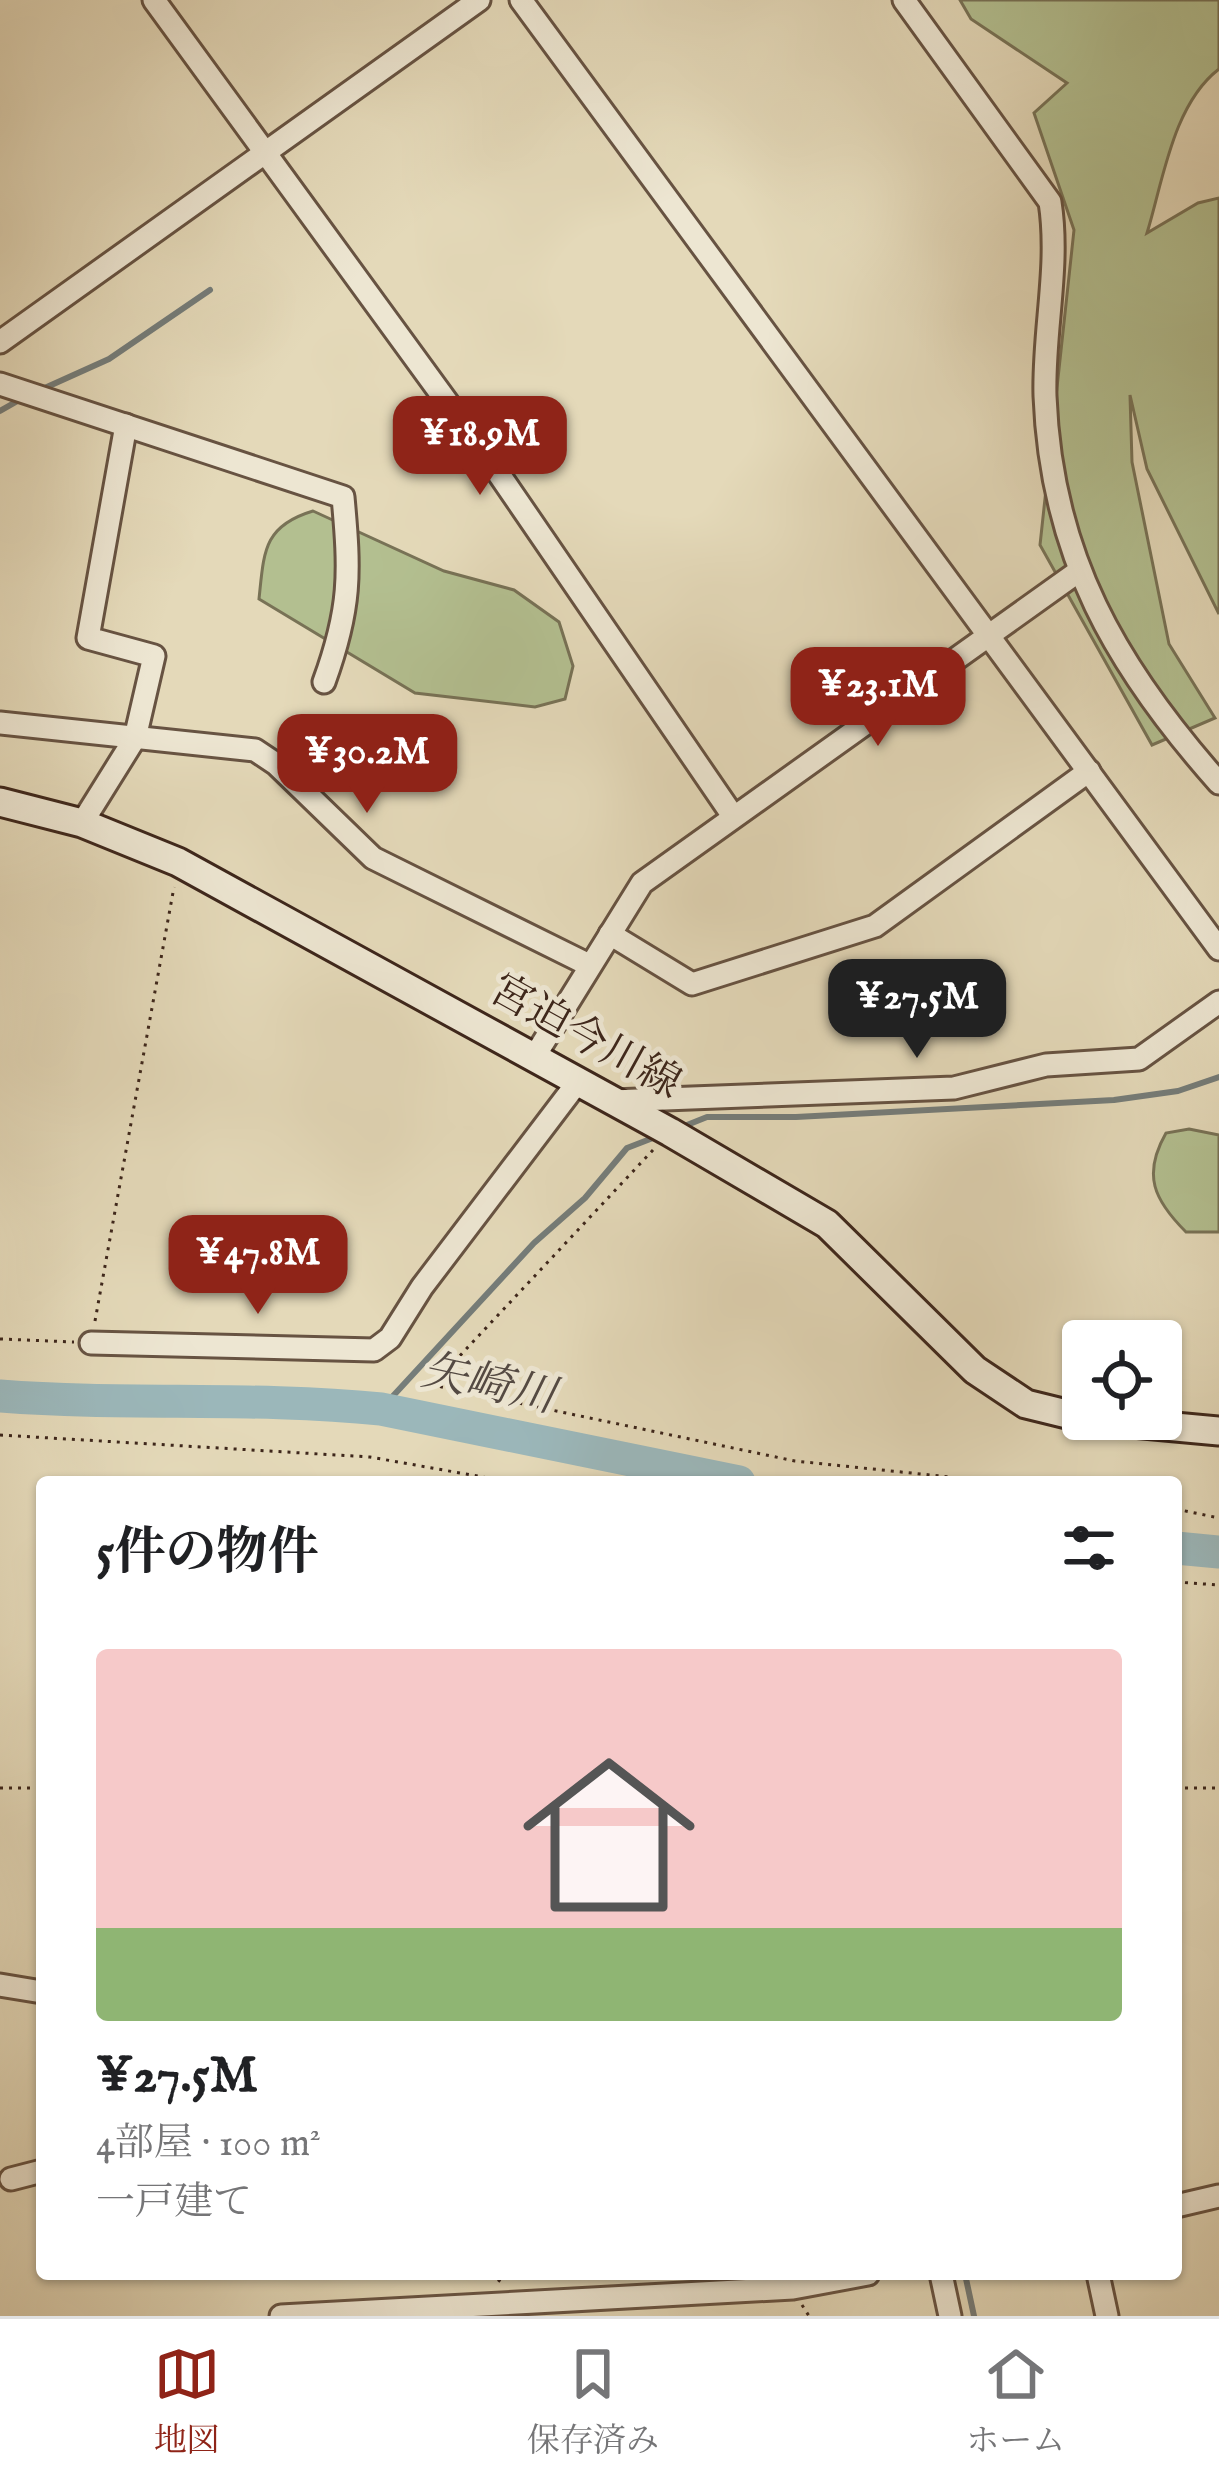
<!DOCTYPE html>
<html lang="ja">
<meta charset="utf-8">
<style>
body{margin:0;font-family:"IM FELL English","Noto Serif JP",serif;background:#f6f6f6;color:#202124;height:100vh;display:flex;flex-direction:column;font-size:45px;white-space:nowrap}
*{box-sizing:border-box;margin:0}
p{font-size:39px;color:#757577}
.icon{flex:none;width:66px;height:66px;fill:none;stroke:currentColor;stroke-width:2;stroke-linecap:round;stroke-linejoin:round}
.map{position:relative;flex:1;overflow:hidden}
.sheet{position:absolute;left:36px;top:1476px;width:1146px;height:804px;display:flex;flex-direction:column;background:#fff;border-radius:12px;box-shadow:0 3px 9px #0004}
.sheet>*{flex:none}
.tools{position:absolute;left:1062px;top:1320px;display:grid;gap:24px}
.tools a{display:grid;place-items:center;width:120px;height:120px;border-radius:12px;background:#fff;box-shadow:0 3px 9px #0004;font-size:60px}
.price{position:absolute;translate:-50% -102px;padding:0 27px;border-radius:24px;background:#8f2418;color:#fff;font-size:39px;line-height:78px;filter:drop-shadow(0 3px 6px #0008)}
.price::after{content:'';position:absolute;left:50%;top:72px;width:36px;height:27px;margin-left:-18px;background:inherit;clip-path:polygon(0 0,100% 0,50% 100%)}
.price.active{background:#222;color:#fff}
ul{padding:0;list-style:none}
li{display:grid;align-content:center;gap:24px;height:636px;padding:0 60px}
li+li{border-top:3px solid #e0e0e0}
li span{display:grid;place-items:center;height:372px;border-radius:12px;color:#555}
li>.icon{margin-inline-start:auto}
span .icon{width:216px;height:216px;fill:#fffc;stroke-width:1}
li b{font-size:51px}
h2{display:flex;justify-content:space-between;align-items:center;height:144px;padding:0 60px;font-size:51px}
.dock{display:flex;justify-content:space-around;align-items:center;height:168px;border-top:3px solid #e0e0e0;background:#fff;font-size:33px;color:#757577}
.dock a{display:grid;justify-items:center;gap:6px}
.dock .active{color:#8f2418}
.map>svg:first-child{display:block}
</style>
<div class="map">
<svg width="1219" height="2316" viewBox="0 0 1219 2316">
<rect width="100%" height="100%" fill="#e4d9b9"/>
<filter id="stains"><feTurbulence type="fractalNoise" baseFrequency=".00167" numOctaves="4"/><feColorMatrix values="0 0 0 0 .2 0 0 0 0 .09 0 0 0 0 .02 0 0 0 .5 -.17"/></filter>
<radialGradient id="worn" r=".72"><stop offset=".6" stop-color="#630" stop-opacity="0"/><stop offset="1" stop-color="#630" stop-opacity=".3"/></radialGradient>
<g fill="#b3bf90" stroke="#787256" stroke-width="3">
<path d="M960,0H1219V69C1173,104 1163,181 1147,233L1198,203L1219,198V614L1147,469L1130,395L1132,462L1169,644L1215,718L1152,745L1040,545L1074,230L1034,113L1067,83L971,19Z"/>
<path d="M313,511L444,571L514,590L559,622L573,666L565,699L535,707L415,693L259,599C264,552 263,526 313,511Z"/>
<path d="M1189,1129L1219,1135V1232H1186C1154,1200 1142,1175 1166,1133Z"/>
</g>
<g fill="none" stroke-linecap="round" stroke-linejoin="round">
<g stroke="#757d7a" stroke-width="6">
<path d="M38,391L109,359L210,290"/>
<path d="M0,411L21,399"/>
<path d="M682,1127L707,1117H796L1114,1100L1178,1091L1219,1077"/>
<path d="M381,1409L534,1243L585,1198L627,1148L658,1136"/>
<path d="M965,2274L974,2316"/>
</g>
<g stroke="#9bb7ba" stroke-width="33">
<path d="M0,1396C127,1406 255,1396 381,1409L739,1482"/>
<path d="M1176,1548L1219,1552"/>
</g>
<defs>
<g id="minor">
<path d="M154,0L490,461L733,816"/>
<path d="M521,0L1219,949"/>
<path d="M904,0L1050,202C1060,266 1043,332 1045,396C1051,555 1116,667 1219,783"/>
<path d="M0,342L479,0"/>
<path d="M0,384L343,497C350,573 351,608 324,682"/>
<path d="M0,723L255,750L276,764L373,858L589,965"/>
<path d="M82,823L135,738L154,656L88,638L126,425"/>
<path d="M610,934L692,984L875,926L1089,771"/>
<path d="M533,1059L642,883L1079,571"/>
<path d="M612,1101L954,1088L1046,1065L1139,1059L1219,1002"/>
<path d="M91,1343L374,1350L390,1338L422,1287L577,1083"/>
<path d="M0,1985L42,1992"/>
<path d="M11,2179L42,2171"/>
<path d="M1176,2206L1219,2196"/>
<path d="M941,2274L950,2316"/>
<path d="M1098,2274L1107,2316"/>
<path d="M281,2316L793,2288L868,2274"/>
</g>
<g id="secondary">
<path d="M0,802L82,823L178,862L670,1132L827,1224L975,1370L1026,1404L1083,1418"/>
<path d="M1089,1419L1219,1431"/>
</g>
</defs>
<use href="#minor" stroke="#675342" stroke-width="27"/>
<use href="#secondary" stroke="#3d261b" stroke-width="33"/>
<g stroke="#3d261b" stroke-width="3" stroke-dasharray="3 6" stroke-linecap="butt">
<path d="M653,1150L439,1378L437,1386L795,1461L998,1482"/>
<path d="M95,1321L174,887"/>
<path d="M0,1339L74,1342"/>
<path d="M0,1435L370,1457L511,1482"/>
<path d="M1176,1509L1219,1518"/>
<path d="M1176,1582L1219,1585"/>
<path d="M0,1788H42"/>
<path d="M1176,1788H1219"/>
<path d="M491,2274L502,2283"/>
<path d="M802,2305L809,2316"/>
</g>
<use href="#minor" stroke="#ede6d2" stroke-width="21"/>
<use href="#secondary" stroke="#ede6d2" stroke-width="27"/>
</g>
<g text-anchor="middle" dominant-baseline="central" stroke-width="10" stroke-linejoin="round" paint-order="stroke">
<g font-size="42" fill="#3d261b" stroke="#ede6d2">
<text transform="translate(585 1038) rotate(29)">宮迫今川線</text>
</g>
<g font-size="45" font-style="italic" fill="#544a43" stroke="#ede6d2">
<text transform="translate(488 1385) rotate(12)">矢崎川</text>
</g>
</g>
<rect width="100%" height="100%" filter="url(#stains)"/>
<rect width="100%" height="100%" fill="url(#worn)"/>
</svg>
<div class="tools">
<a><svg class="icon" aria-label="locate" viewBox="0 0 24 24"><circle cx="12" cy="12" r="6"/><path d="M12 2v4M12 18v4M2 12h4M18 12h4"/></svg></a>
</div>
<b class="price" style="left:480px;top:498px">¥18.9M</b>
<b class="price" style="left:878px;top:749px">¥23.1M</b>
<b class="price" style="left:367px;top:816px">¥30.2M</b>
<b class="price active" style="left:917px;top:1061px">¥27.5M</b>
<b class="price" style="left:258px;top:1317px">¥47.8M</b>
<section class="sheet">
<h2>5件の物件<svg class="icon" aria-label="filters" viewBox="0 0 24 24"><path d="M4 7h16M4 17h16"/><circle cx="9" cy="7" r="2"/><circle cx="15" cy="17" r="2"/></svg></h2>
<ul>
<li><span style="background:linear-gradient(#f6c9c9 75%,#8fb573 0)"><svg class="icon" aria-label="home" viewBox="0 0 24 24"><path d="M3 11l9-7 9 7M6 9v11h12V9"/></svg></span><div><b>¥27.5M</b><p>4部屋 · 100 m²</p><p>一戸建て</p></div></li>
</ul>
</section>
</div>
<nav class="dock">
<a class="active"><svg class="icon" aria-label="map" viewBox="0 0 24 24"><path d="M3 6l6-2 6 2 6-2v14l-6 2-6-2-6 2zM9 4v14M15 6v14"/></svg>地図</a>
<a><svg class="icon" aria-label="saved" viewBox="0 0 24 24"><path d="M7 4h10v16l-5-4-5 4z"/></svg>保存済み</a>
<a><svg class="icon" aria-label="home" viewBox="0 0 24 24"><path d="M3 11l9-7 9 7M6 9v11h12V9"/></svg>ホーム</a>
</nav>
